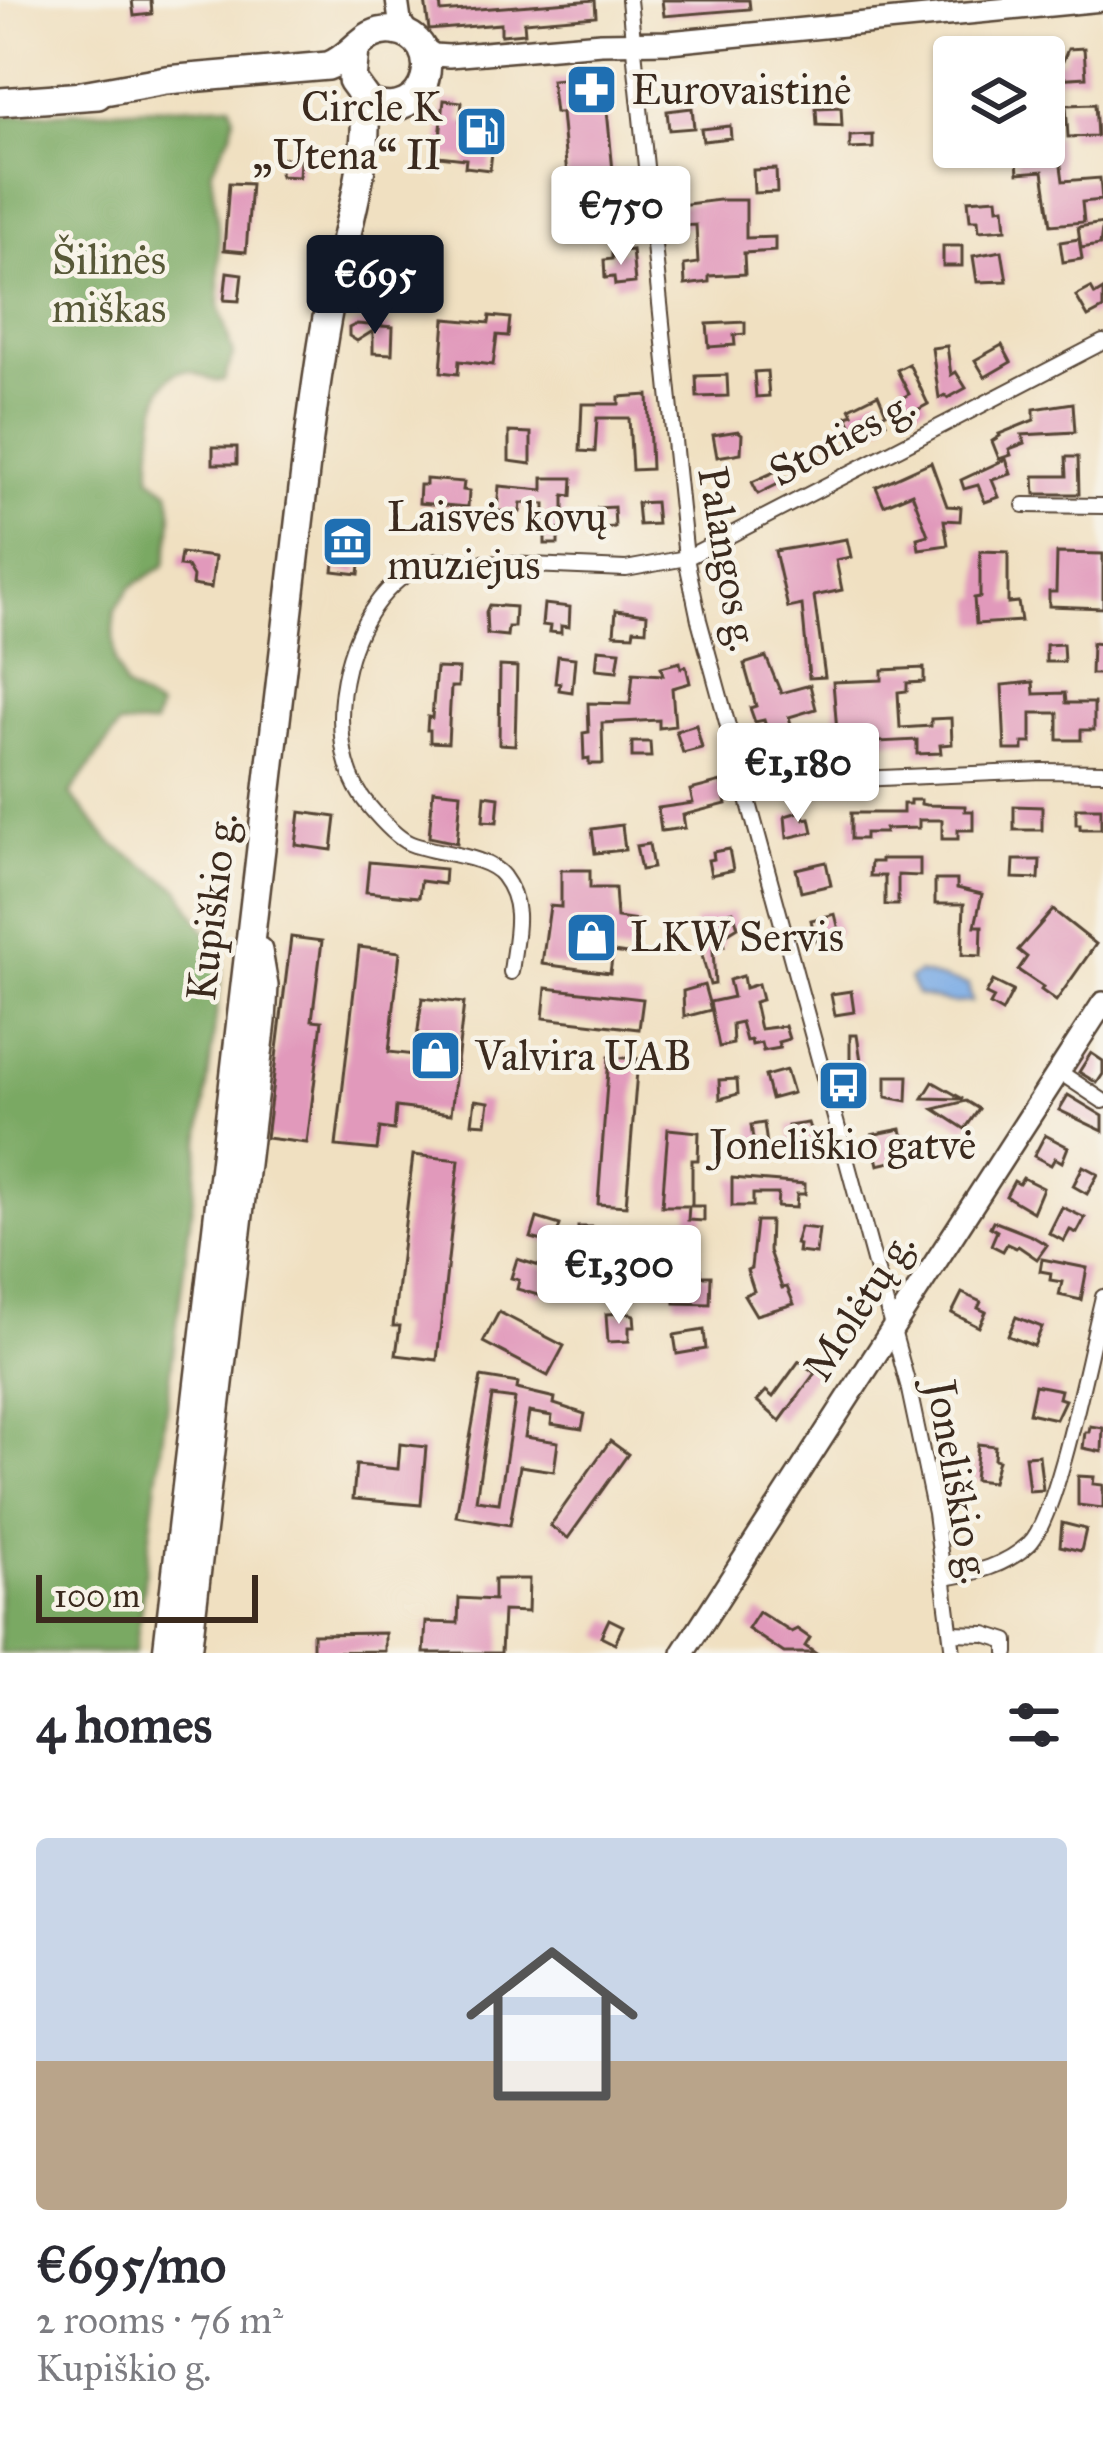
<!DOCTYPE html>
<meta charset="utf-8">
<style>
body{margin:0;font-family:"IM FELL Great Primer",serif;background:#f7f7f7;color:#2b2b33;height:100vh;display:flex;flex-direction:column;font-size:45px;white-space:nowrap}
*{box-sizing:border-box;margin:0}
p{font-size:39px;color:#7c7c81}
.icon{flex:none;width:66px;height:66px;fill:none;stroke:currentColor;stroke-width:2;stroke-linecap:round;stroke-linejoin:round}
.map{position:relative;height:1653px;overflow:hidden}
.sheet{display:flex;flex-direction:column;background:#fff;flex:1}
.sheet>*{flex:none}
.buttons{position:absolute;left:933px;top:36px;display:grid;gap:24px}
.buttons a{display:grid;place-items:center;width:132px;height:132px;border-radius:12px;background:#fff;box-shadow:0 3px 9px #0004;font-size:60px}
.scale{position:absolute;left:36px;bottom:30px;width:222px;box-sizing:border-box;padding-left:12px;border:6px solid #3b2a1e;border-top:0;font-size:33px;line-height:42px;white-space:nowrap;color:#3b2a1e;-webkit-text-stroke:9px #f7f3e8;paint-order:stroke}
.price{position:absolute;translate:-50% -102px;padding:0 27px;border-radius:12px;background:#fff;color:#222;font-size:39px;line-height:78px;filter:drop-shadow(0 3px 6px #0008)}
.price::after{content:'';position:absolute;left:50%;top:72px;width:36px;height:27px;margin-left:-18px;background:inherit;clip-path:polygon(0 0,100% 0,50% 100%)}
.price.on{background:#111827;color:#fff}
ul{padding:0;list-style:none}
li{display:grid;align-content:center;gap:24px;height:636px;padding:0 36px}
li span{display:grid;place-items:center;height:372px;border-radius:12px;color:#555}
li>.icon{margin-inline-start:auto}
span .icon{width:216px;height:216px;fill:#fffc;stroke-width:1}
li b{font-size:51px}
h2{display:flex;justify-content:space-between;align-items:center;height:144px;padding:0 36px;font-size:51px}
.map>svg:first-child{display:block}
</style>
<div class="map">
<svg width="1103" height="1653" viewBox="0 0 1103 1653">
<rect width="100%" height="100%" fill="#f7f3e8"/>
<filter id="ink" filterUnits="userSpaceOnUse"><feTurbulence type="fractalNoise" baseFrequency=".00833" numOctaves="2"/><feDisplacementMap in="SourceGraphic" scale="24" xChannelSelector="R" yChannelSelector="G"/><feConvolveMatrix kernelMatrix="1 2 1 2 8 2 1 2 1" color-interpolation-filters="sRGB"/></filter>
<filter id="wash" filterUnits="userSpaceOnUse"><feTurbulence type="fractalNoise" baseFrequency=".004" numOctaves="4" result="noise"/><feDisplacementMap in="SourceGraphic" scale="48" xChannelSelector="R" yChannelSelector="G"/><feGaussianBlur stdDeviation="2.7" result="paint"/><feColorMatrix in="noise" values="0 0 0 0 0 0 0 0 0 0 0 0 0 0 0 0 0 1.4 0 .05"/><feComposite in="paint" operator="in"/></filter>
<g filter="url(#wash)">
<rect width="100%" height="100%" fill="#f0e0c1"/>
<path fill="#7aa963" stroke="#5a6a40" stroke-width="3" d="M231,104L234,116L231,133L211,170L219,236V305L233,355L224,380C208,383 203,373 189,371C149,366 153,451 150,477L169,491C175,515 170,541 165,565L131,587L115,610L113,630L115,662L125,688L159,709L154,725L119,726L70,794L110,842L179,889L223,961L135,1653H0V116Z"/>
<path fill="#7aabe5" stroke="#5a6a82" stroke-width="3" d="M918,973L968,985L972,1002L951,1003L917,995L909,979Z"/>
<g id="blocks">
<g fill="#e199bb" fill-rule="evenodd">
<path d="M132,0H151L152,14L134,16Z"/>
<path d="M425,0H440L441,12L595,0L596,16L524,22L525,33L501,35V24L429,30Z"/>
<path d="M662,0H749L750,9L664,16Z"/>
<path d="M1084,48L1086,77L1055,79L1056,98L1044,99V61H1063L1068,49Z"/>
<path d="M573,78L574,83L604,80L615,191L624,190L626,212L571,217L561,113H555L551,80Z"/>
<path d="M444,100L462,102L460,122L495,125L490,170L465,167L466,159L438,156Z"/>
<path d="M1095,104L1097,136L1068,137L1066,105Z"/>
<path d="M841,107L842,126L817,125L816,108Z"/>
<path d="M692,108L694,128L669,130L667,111Z"/>
<path d="M730,126L731,138L703,141L701,129Z"/>
<path d="M873,135V148L850,149V136Z"/>
<path d="M1057,137L1063,181L1100,178L1102,200L1082,202L1084,222L1051,225L1043,171L1018,173L1016,149L1044,147V138Z"/>
<path d="M281,158L300,159L299,177L280,176Z"/>
<path d="M776,169L777,192L754,193L753,170Z"/>
<path d="M229,183L251,184L246,252L224,250Z"/>
<path d="M997,198L998,208L1004,207L1006,229L979,231L978,220H970L968,200Z"/>
<path d="M719,200H746V238L775,237V251L744,253L745,274L709,276V282L685,285L684,265L698,263L696,225L680,226L679,205Z"/>
<path d="M1103,223L1100,245L1081,248L1078,227Z"/>
<path d="M1079,239L1082,259L1063,262L1060,242Z"/>
<rect x="943" y="246" width="19" height="20"/>
<path d="M632,250L635,283L615,285L614,277L605,278L604,260L612,259V252Z"/>
<path d="M1002,251L1007,281L977,282L973,256Z"/>
<path d="M400,262L421,264L420,273L445,274L444,298L391,297L392,283H398Z"/>
<path d="M227,272L242,274L239,301L224,300Z"/>
<path d="M1091,288L1095,295L1103,290V309L1088,317L1076,296Z"/>
<path d="M490,316L510,318L508,336L497,335L493,365L459,361L458,374L441,372L445,319L489,323Z"/>
<path d="M745,322V334L734,335L735,345L709,347L707,324Z"/>
<path d="M357,324L393,327L392,354L373,353V331L357,341L349,336V328Z"/>
<path d="M1002,345L1011,362L985,377L975,360Z"/>
<path d="M947,346L951,375L956,372L966,388L948,398L945,395L939,398L932,348Z"/>
<path d="M909,364L928,404L908,415L900,399L909,394L897,370Z"/>
<path d="M767,371L769,396L756,397L754,372Z"/>
<path d="M727,375L728,396L697,397L696,376Z"/>
<path d="M878,394L886,413L882,415L886,423L857,436L847,416L853,414L850,408Z"/>
<path d="M648,395L651,469L632,470L629,418H597L595,452L580,451L582,404H619V397Z"/>
<path d="M1073,403L1075,432L1022,435L1025,443L1009,449L1011,455L999,459L992,441L1000,436L999,434L1034,420V409Z"/>
<path d="M738,431L742,434L741,453L717,457L713,435Z"/>
<path d="M509,432L531,433V464L509,461Z"/>
<rect x="213" y="447" width="24" height="17"/>
<path d="M1066,457H1078L1079,494H1035L1034,476H1067Z"/>
<path d="M1006,459L1011,474L992,480L999,497L985,502L978,485L964,489L961,480Z"/>
<path d="M931,462L947,506L961,507L960,521L944,520L948,545L919,549L917,538L928,535L912,493L884,505L876,487Z"/>
<path d="M781,469L786,480L758,494L752,482Z"/>
<path d="M543,478H573L572,496L564,495V529H558V544H545V504L521,503L520,512L497,511L499,486L543,490Z"/>
<path d="M426,479L464,482L463,490L469,491L468,507L419,503L420,485H426Z"/>
<path d="M655,502L657,524L639,525L637,503Z"/>
<path d="M614,507L615,527L600,528L598,508Z"/>
<path d="M352,526L364,527L359,574L333,571L338,531L351,532Z"/>
<path d="M847,539L851,557L836,560L842,590L814,596L825,677L809,678L802,605L788,608L775,551Z"/>
<path d="M980,551L1008,552V603L1018,602L1021,621L976,624L974,598L980,597Z"/>
<path d="M181,553L215,557L211,588L192,585L193,577L187,567L179,566Z"/>
<path d="M1057,553L1103,554V608L1049,606V592H1056Z"/>
<path d="M544,604L570,607L569,627L561,626V633L549,632L550,626L542,625Z"/>
<path d="M489,605L515,607L514,627H508L507,636L487,634L486,612Z"/>
<path d="M616,610L647,614L646,630L634,629L633,635L614,634Z"/>
<path d="M1092,643L1103,644V674H1091Z"/>
<path d="M1063,644L1064,662H1046V645Z"/>
<path d="M598,649L620,651L617,671L596,669Z"/>
<path d="M558,656L575,658L572,692L559,690L560,683H555Z"/>
<path d="M766,657L781,693L810,685L816,709L789,717L795,739L782,743H771L764,720L755,722L750,708L756,706L744,664Z"/>
<path d="M680,662L681,668L686,666L690,683L672,688L675,726L659,728V720L602,723L603,764H589V758L584,759L583,733L589,732L588,703L630,704L633,673L663,675L661,667Z"/>
<path d="M500,666L517,667L515,745L499,744Z"/>
<path d="M436,668L459,669L458,687H451L448,743L430,742V730H427L428,717L432,718Z"/>
<path d="M924,668V682L907,683V691L898,692L900,728L931,726V719L951,718L952,744L940,745L941,753L917,754V740L838,744L833,682L882,680V670Z"/>
<path d="M1033,682L1034,694L1065,693L1066,703H1094V730H1081V740H1058V713H1031V743H1023V750H1005L1002,685Z"/>
<path d="M696,725L702,748L683,753L676,731Z"/>
<path d="M632,742H650L651,757H632Z"/>
<path d="M721,782L726,804L683,815L685,828L661,831L658,808L693,803L690,790Z"/>
<path d="M433,790L461,793L457,843L429,837Z"/>
<path d="M485,795L499,797L497,822L483,821Z"/>
<path d="M910,800H921V804L926,805L965,806V811H973V830H958V839H942V820H919V828L885,829V833H865V839H851V813H903V804H910Z"/>
<path d="M1014,806L1042,807V830H1014Z"/>
<path d="M1076,808H1101V829H1080V824H1076Z"/>
<path d="M802,811L804,819L810,818L813,832L787,838L785,816Z"/>
<path d="M300,812L336,817L332,850L296,845Z"/>
<path d="M622,825L625,850L595,853L592,829Z"/>
<path d="M649,844L653,868L641,870L636,846Z"/>
<path d="M729,849L733,870L711,875L708,860L714,859L713,852Z"/>
<path d="M881,859H920V876L898,875V905H885V876H870L871,862H881Z"/>
<path d="M1014,860H1040L1039,879L1013,878Z"/>
<path d="M369,862L445,869L444,884L421,881L419,897L366,892Z"/>
<path d="M826,862L831,885L801,892L796,869Z"/>
<path d="M561,870H590V888H615L617,918L638,921L634,955L613,952L610,973L542,964L550,906L561,907Z"/>
<path d="M935,880H957V888L982,894L975,926H982L981,956L962,955L964,904H935Z"/>
<path d="M1053,910L1096,944L1056,1001L1041,990L1043,987L1018,970L1027,957L1018,950Z"/>
<path d="M733,911L738,927L722,937L724,946L713,950L715,984L710,985L693,922Z"/>
<path d="M835,914L840,934L816,941L811,920Z"/>
<path d="M291,937L322,941L312,1020L322,1021L307,1143L266,1138Z"/>
<path d="M359,947L400,952L389,1052L415,1055L422,998L464,1003L451,1114L396,1107L394,1130L380,1128L377,1150L336,1146Z"/>
<path d="M743,976L745,988L758,984L762,1000L754,1002L760,1029L785,1026L789,1039L778,1042L780,1048L763,1051L761,1043L752,1045L751,1040L746,1041L741,1022L732,1024L733,1044L719,1047L710,1002L733,997L729,980Z"/>
<path d="M993,981L1013,991L1002,1012L990,1005L994,998L986,994Z"/>
<path d="M704,985L711,1010L684,1017L683,991Z"/>
<path d="M546,988L643,999L639,1029L543,1018Z"/>
<path d="M851,991L854,1012L835,1015L831,994Z"/>
<path d="M850,1035H857L864,1080H850Z"/>
<path d="M1091,1053L1103,1061V1074L1097,1083L1079,1072Z"/>
<path d="M609,1057L638,1059L626,1206L598,1204Z"/>
<path d="M786,1070L793,1093L771,1099L765,1076Z"/>
<path d="M886,1076H908L907,1101L886,1097Z"/>
<path d="M737,1079L738,1094L720,1099L719,1080Z"/>
<path d="M933,1082L963,1099L923,1098Z"/>
<path d="M1068,1095L1103,1116V1131L1059,1110Z"/>
<path d="M475,1100L489,1102L486,1124L472,1123Z"/>
<path d="M966,1101L979,1109L965,1129L934,1109Z"/>
<path d="M764,1123L768,1152L755,1154L751,1125Z"/>
<path d="M808,1123L814,1141L810,1142L811,1148L791,1150L788,1126Z"/>
<path d="M668,1129L699,1132L698,1160H692V1206H704V1221L688,1220L689,1206H662Z"/>
<path d="M901,1129L908,1158L878,1165L871,1135Z"/>
<path d="M1045,1135L1068,1147L1062,1162L1055,1158L1051,1165L1034,1156Z"/>
<path d="M413,1155L459,1160L437,1360L396,1355L400,1326H393Z"/>
<path d="M1083,1166L1098,1174L1087,1194L1073,1186Z"/>
<path d="M732,1178L805,1184V1194H797L796,1208L777,1207L778,1194H753V1206H732Z"/>
<path d="M1023,1178L1043,1188L1033,1212L1006,1196L1014,1181L1019,1184Z"/>
<path d="M1062,1207L1085,1218L1077,1233L1070,1230L1064,1241L1049,1233Z"/>
<path d="M537,1218L560,1225L554,1244L531,1238Z"/>
<path d="M756,1221H770L769,1251L782,1288L787,1287L794,1304L756,1315L744,1295L754,1291L747,1270L751,1268Z"/>
<path d="M993,1221L1032,1236L1047,1245L1037,1259L1018,1246L1016,1248L1007,1244L1003,1251L991,1245L997,1231L990,1227Z"/>
<path d="M578,1227H592L591,1247H604L606,1272L601,1284L569,1272L578,1252Z"/>
<path d="M800,1227L819,1229L816,1254L798,1252L799,1245L795,1244Z"/>
<path d="M517,1259L549,1269L541,1296L517,1289L519,1280L511,1278Z"/>
<path d="M1042,1259L1087,1268L1081,1300L1059,1295L1062,1282L1050,1280L1051,1273L1040,1271Z"/>
<path d="M631,1261L701,1269V1276H711L710,1304L675,1303V1289H631Z"/>
<path d="M962,1293L981,1302L978,1308L986,1312L979,1327L952,1313Z"/>
<path d="M499,1312L564,1346L548,1376L483,1342Z"/>
<path d="M628,1313L634,1315L635,1327H629V1341L608,1342L606,1314Z"/>
<path d="M1016,1317L1042,1327L1034,1346L1008,1336Z"/>
<path d="M704,1330L706,1349L677,1354L674,1335Z"/>
<path d="M799,1361L815,1373L780,1421L757,1401L766,1391L773,1397Z"/>
<path d="M481,1377L518,1383L517,1389L555,1398L554,1404L585,1414L582,1429L551,1424L552,1416L529,1412L525,1437L558,1442L554,1471L520,1466L510,1525L456,1516ZM492,1396L515,1399L499,1503L476,1500Z"/>
<path d="M1035,1385L1061,1390L1059,1398L1065,1400L1056,1419L1029,1413Z"/>
<path d="M1090,1426L1103,1428L1102,1452L1083,1448L1085,1432H1089Z"/>
<path d="M610,1441L628,1454L568,1538L550,1526Z"/>
<path d="M400,1444L426,1447L421,1505L353,1499L356,1465L398,1469Z"/>
<path d="M978,1444L995,1446L994,1459L998,1460L992,1482L974,1480Z"/>
<path d="M1039,1455L1043,1490L1029,1491L1025,1456Z"/>
<path d="M1078,1476L1094,1477L1093,1484L1103,1485V1508L1078,1505Z"/>
<path d="M1062,1523L1086,1529L1081,1551L1060,1546Z"/>
<path d="M494,1579H529L528,1612L503,1611L501,1653H424L426,1622L458,1623L459,1598L494,1600Z"/>
<path d="M759,1612L791,1632L797,1629L810,1638L805,1646L815,1653H784L748,1629Z"/>
<path d="M609,1619L623,1626L615,1643L601,1636Z"/>
<path d="M385,1633V1651L313,1652V1634Z"/>
</g>
</g>
</g>
<g filter="url(#ink)">
<use href="#blocks" fill-opacity="0" stroke="#564536" stroke-width="3"/>
<g fill="none" stroke-linecap="round" stroke-linejoin="round">
<defs>
<g id="street">
<path d="M629,0L686,558L699,620L908,1385L935,1513L953,1653"/>
<path d="M1024,505L1103,506"/>
<path d="M745,784L1042,771L1103,772"/>
<path d="M511,972C515,937 526,906 503,876C486,854 434,854 409,843C396,837 379,818 369,806C312,741 346,582 437,561L626,569L686,558L1103,342"/>
<path d="M1058,1071L1103,1101"/>
<path d="M944,1578C976,1573 1005,1566 1029,1544C1058,1517 1091,1344 1103,1297"/>
<path d="M951,1633L985,1634L1007,1641V1653"/>
</g>
<path id="secondary" d="M683,1653L1103,1003"/>
<g id="primary">
<path d="M397,0L400,21L410,37"/>
<path d="M420,46L434,55L449,56L601,43L669,42L1102,0"/>
</g>
<g id="highway">
<path d="M82,95L166,80L328,66C353,58 364,27 394,31C449,37 430,128 368,102L352,80L355,50"/>
<path d="M0,102L98,95"/>
<path d="M167,1653L308,446C314,400 320,353 329,307C339,257 378,138 361,95"/>
<path d="M187,1653L262,1021L264,986L258,951"/>
</g>
</defs>
<use href="#street" stroke="#564536" stroke-width="18"/>
<use href="#secondary" stroke="#564536" stroke-width="26"/>
<use href="#primary" stroke="#564536" stroke-width="26"/>
<use href="#highway" stroke="#564536" stroke-width="32"/>
<use href="#street" stroke="#fff" stroke-width="14"/>
<use href="#secondary" stroke="#fff" stroke-width="21"/>
<use href="#primary" stroke="#fff" stroke-width="21"/>
<use href="#highway" stroke="#fff" stroke-width="27"/>
</g>
</g>
<defs>
<symbol id="pharmacy-square" viewBox="-11 -11 22 22"><rect x="-9" y="-9" width="18" height="18" rx="4" fill="#1f6fb2" stroke="#f7f3e8"/><path d="M-2-6h4v4h4v4h-4v4h-4v-4h-4v-4h4Z" fill="#fff"/></symbol>
<symbol id="fuel-square" viewBox="-11 -11 22 22"><rect x="-9" y="-9" width="18" height="18" rx="4" fill="#1f6fb2" stroke="#f7f3e8"/><path d="M-5.5-6h7V0h2V4h1.3V-2.5L3-4.5l.8-.8L6-3V5H2.5V1h-1V6h-7ZM-4.2-4.7v3.2H.2V-4.7Z" fill="#fff"/></symbol>
<symbol id="museum-square" viewBox="-11 -11 22 22"><rect x="-9" y="-9" width="18" height="18" rx="4" fill="#1f6fb2" stroke="#f7f3e8"/><path d="M0-6L6-3V-2H-6V-3ZM-5-1h2V3h-2ZM-1-1h2V3h-2ZM3-1h2V3H3ZM-6 4H6V6H-6Z" fill="#fff"/></symbol>
<symbol id="shop-square" viewBox="-11 -11 22 22"><rect x="-9" y="-9" width="18" height="18" rx="4" fill="#1f6fb2" stroke="#f7f3e8"/><path d="M-5-2.5h2.3a2.7 3.5 0 0 1 5.4 0H5L5.5 6h-11ZM-1.5-2.5h3a1.5 2.3 0 0 0-3 0Z" fill="#fff"/></symbol>
<symbol id="bus-square" viewBox="-11 -11 22 22"><rect x="-9" y="-9" width="18" height="18" rx="4" fill="#1f6fb2" stroke="#f7f3e8"/><path d="M-5-6H5V4H4V6H2V4H-2V6H-4V4H-5ZM-3.5-4V0h7V-4ZM-3.5 1.2v1.5H-2V1.2ZM2 1.2v1.5H3.5V1.2Z" fill="#fff"/></symbol>
</defs>
<g fill-rule="evenodd">
<use href="#pharmacy-square" x="562" y="60" width="59" height="59"/>
<use href="#fuel-square" x="452" y="102" width="59" height="59"/>
<use href="#museum-square" x="318" y="512" width="59" height="59"/>
<use href="#shop-square" x="562" y="908" width="59" height="59"/>
<use href="#shop-square" x="406" y="1026" width="59" height="59"/>
<use href="#bus-square" x="814" y="1056" width="59" height="59"/>
</g>
<g text-anchor="middle" dominant-baseline="central" stroke-width="9" stroke-linejoin="round" paint-order="stroke">
<g font-size="42" fill="#3b2a1e" stroke="#f7f3e8" text-anchor="start">
<text x="631" y="90">Eurovaistinė</text>
<text x="442" y="107" text-anchor="end">Circle K<tspan x="442" dy="48">„Utena“ II</tspan></text>
<text x="387" y="517">Laisvės kovų<tspan x="387" dy="48">muziejus</tspan></text>
<text x="630" y="937">LKW Servis</text>
<text x="475" y="1056">Valvira UAB</text>
<text x="843" y="1145" text-anchor="middle">Joneliškio gatvė</text>
</g>
<g font-size="42" fill="#575837" stroke="#f7f3e8">
<text x="109" y="260">Šilinės<tspan x="109" dy="48">miškas</tspan></text>
</g>
<g font-size="42" fill="#3b2a1e" stroke="#f7f3e8">
<text transform="translate(842 438) rotate(-28)">Stoties g.</text>
<text transform="translate(728 559) rotate(80)">Palangos g.</text>
<text transform="translate(212 907) rotate(-83)">Kupiškio g.</text>
<text transform="translate(859 1306) rotate(-57)">Molėtų g.</text>
<text transform="translate(958 1482) rotate(80)">Joneliškio g.</text>
</g>
</g>
</svg>
<div class="buttons">
<a><svg class="icon" aria-label="layers" viewBox="0 0 24 24"><path d="M12 4l9 5-9 5-9-5zM3 14l9 5 9-5"/></svg></a>
</div>
<div class="scale">100 m</div>
<b class="price" style="left:621px;top:268px">€750</b>
<b class="price on" style="left:375px;top:337px">€695</b>
<b class="price" style="left:798px;top:825px">€1,180</b>
<b class="price" style="left:619px;top:1327px">€1,300</b>
</div>
<section class="sheet">
<h2>4 homes<svg class="icon" aria-label="filters" viewBox="0 0 24 24"><path d="M4 7h16M4 17h16"/><circle cx="9" cy="7" r="2"/><circle cx="15" cy="17" r="2"/></svg></h2>
<ul>
<li><span style="background:linear-gradient(#c9d6e8 60%,#b9a48a 0)"><svg class="icon" aria-label="home" viewBox="0 0 24 24"><path d="M3 11l9-7 9 7M6 9v11h12V9"/></svg></span><div><b>€695/mo</b><p>2 rooms · 76 m²</p><p>Kupiškio g.</p></div></li>
</ul>
</section>
